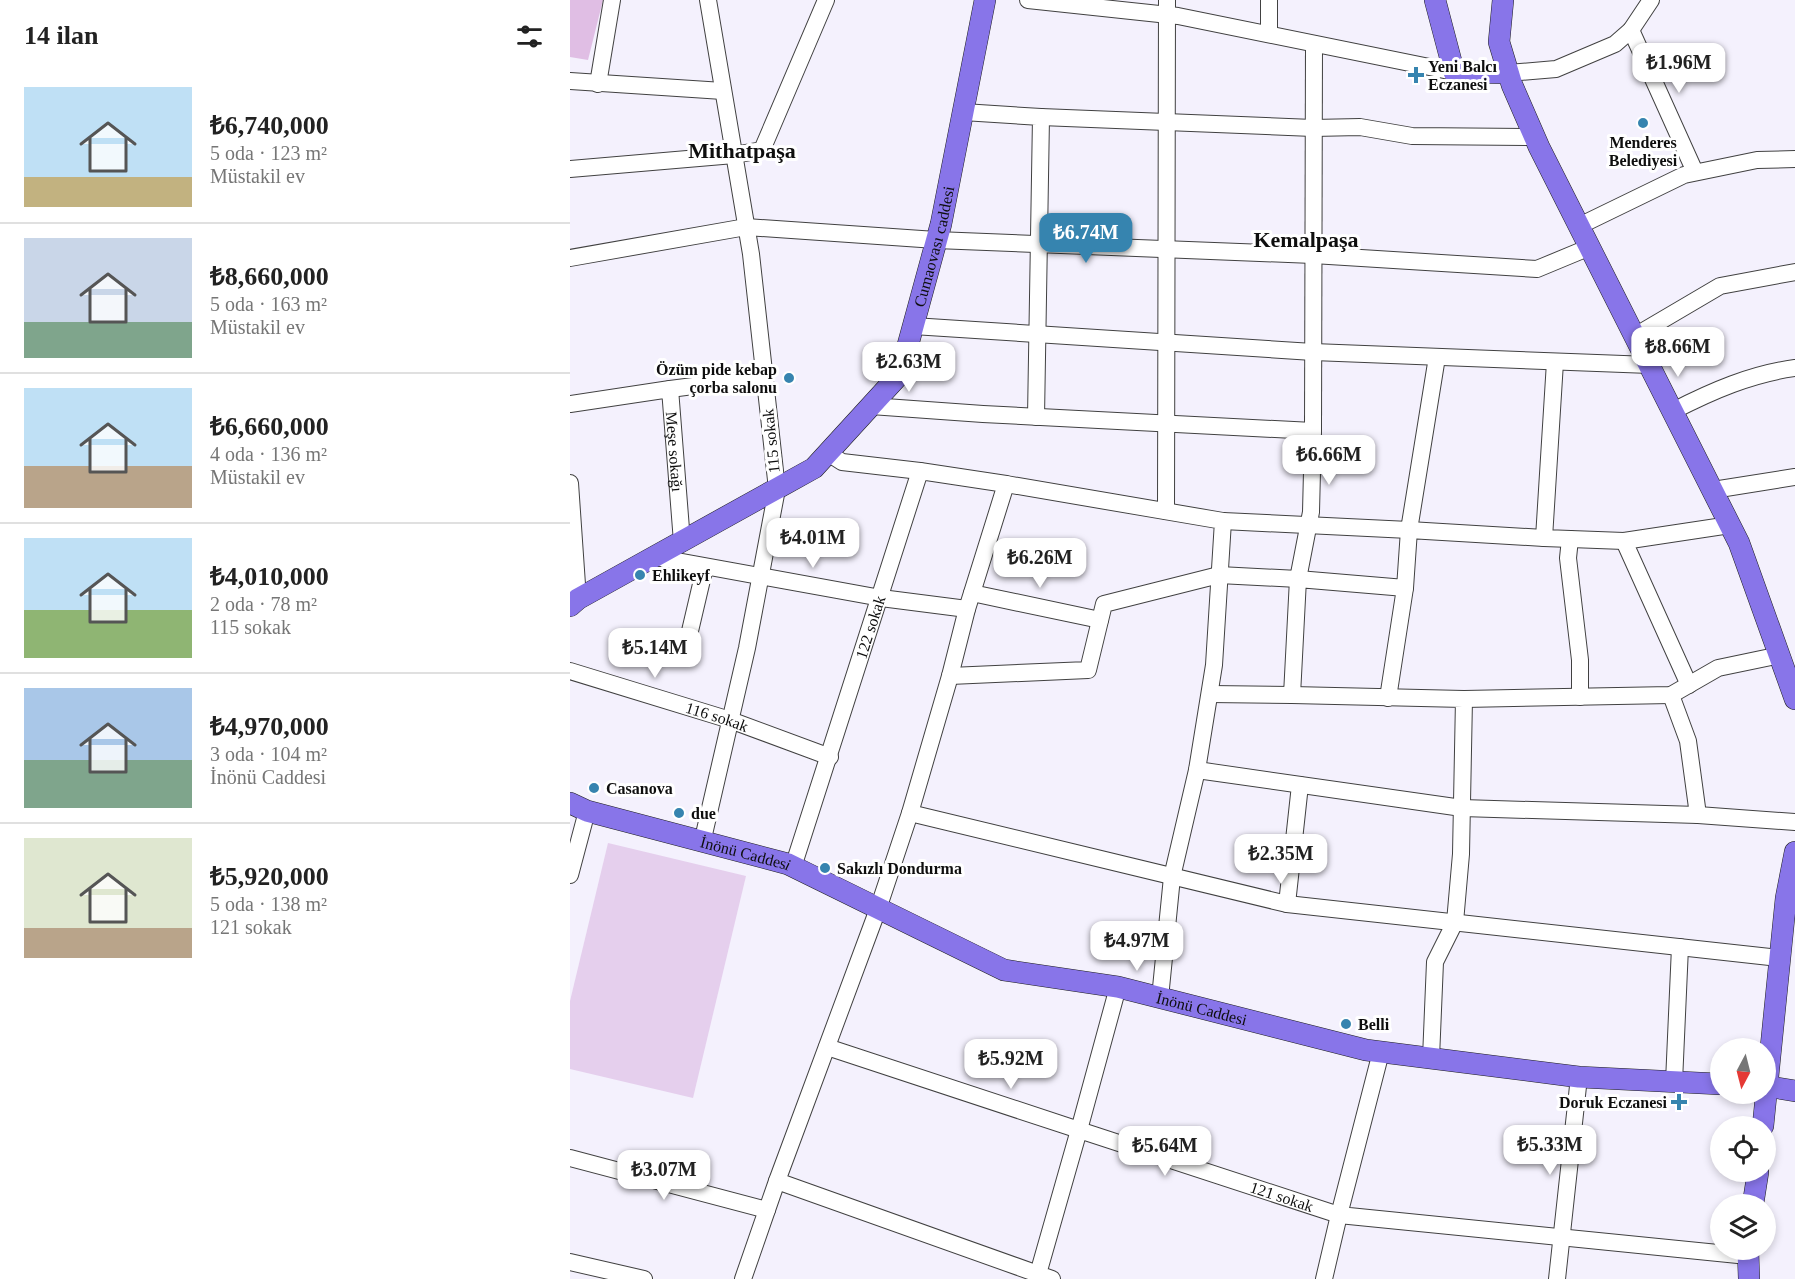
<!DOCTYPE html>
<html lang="tr">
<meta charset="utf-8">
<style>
body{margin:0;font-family:Georgia,serif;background:#f6f6f6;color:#222;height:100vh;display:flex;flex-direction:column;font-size:22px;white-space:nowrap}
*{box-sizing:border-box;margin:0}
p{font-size:20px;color:#767676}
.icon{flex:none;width:33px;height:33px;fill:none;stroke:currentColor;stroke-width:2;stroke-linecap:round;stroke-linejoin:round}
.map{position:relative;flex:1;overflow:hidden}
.details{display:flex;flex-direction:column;background:#fff;width:570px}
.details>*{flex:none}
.needle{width:39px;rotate:187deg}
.fabs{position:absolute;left:1140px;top:1038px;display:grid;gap:12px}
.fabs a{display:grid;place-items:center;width:66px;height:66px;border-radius:50%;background:#fff;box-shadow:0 3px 9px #0003;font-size:30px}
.price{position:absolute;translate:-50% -51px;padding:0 14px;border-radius:12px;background:#fff;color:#222;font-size:20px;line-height:39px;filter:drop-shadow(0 2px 3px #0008)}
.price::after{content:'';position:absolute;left:50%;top:36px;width:18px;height:14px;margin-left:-9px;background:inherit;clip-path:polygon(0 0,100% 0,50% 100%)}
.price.current{background:#3684af;color:#fff}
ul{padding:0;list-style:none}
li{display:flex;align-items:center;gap:18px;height:150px;padding:0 24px}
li+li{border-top:2px solid #e0e0e0}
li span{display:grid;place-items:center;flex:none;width:168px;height:120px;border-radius:0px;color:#555}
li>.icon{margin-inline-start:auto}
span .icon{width:72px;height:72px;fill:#fffc;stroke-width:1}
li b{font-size:26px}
h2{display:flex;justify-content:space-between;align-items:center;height:72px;padding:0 24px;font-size:26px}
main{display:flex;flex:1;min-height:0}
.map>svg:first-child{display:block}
</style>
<main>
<section class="details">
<h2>14 ilan<svg class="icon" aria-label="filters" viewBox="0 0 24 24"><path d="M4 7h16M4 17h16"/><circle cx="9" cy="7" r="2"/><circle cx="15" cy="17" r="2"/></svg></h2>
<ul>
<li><span style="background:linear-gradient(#bfe0f5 75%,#c2b280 0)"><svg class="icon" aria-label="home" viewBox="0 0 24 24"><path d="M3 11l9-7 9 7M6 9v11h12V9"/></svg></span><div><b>₺6,740,000</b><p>5 oda · 123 m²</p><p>Müstakil ev</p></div></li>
<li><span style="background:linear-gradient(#c9d6e8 70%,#7fa58c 0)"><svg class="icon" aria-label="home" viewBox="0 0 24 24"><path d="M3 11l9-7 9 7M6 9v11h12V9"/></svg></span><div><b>₺8,660,000</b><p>5 oda · 163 m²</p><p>Müstakil ev</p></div></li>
<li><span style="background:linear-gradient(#bfe0f5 65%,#b9a48a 0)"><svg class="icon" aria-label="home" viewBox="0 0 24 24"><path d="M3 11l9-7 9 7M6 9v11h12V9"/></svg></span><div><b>₺6,660,000</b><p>4 oda · 136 m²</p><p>Müstakil ev</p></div></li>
<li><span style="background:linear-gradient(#bfe0f5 60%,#8fb573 0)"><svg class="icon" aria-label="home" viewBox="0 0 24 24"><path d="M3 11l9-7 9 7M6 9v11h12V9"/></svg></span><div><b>₺4,010,000</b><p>2 oda · 78 m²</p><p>115 sokak</p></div></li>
<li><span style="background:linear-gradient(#a9c7e8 60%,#7fa58c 0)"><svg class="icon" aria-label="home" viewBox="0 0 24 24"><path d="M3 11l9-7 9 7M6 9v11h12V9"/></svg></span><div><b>₺4,970,000</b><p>3 oda · 104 m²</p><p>İnönü Caddesi</p></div></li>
<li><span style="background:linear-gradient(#dfe7d0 75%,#b9a48a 0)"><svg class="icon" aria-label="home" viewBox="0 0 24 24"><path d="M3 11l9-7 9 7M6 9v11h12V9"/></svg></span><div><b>₺5,920,000</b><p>5 oda · 138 m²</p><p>121 sokak</p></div></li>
</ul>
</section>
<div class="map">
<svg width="1225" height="1279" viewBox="0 0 1225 1279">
<rect width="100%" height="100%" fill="#f4f1fd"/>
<path fill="#e0bee4" d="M0,0H33L18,60L0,57Z"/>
<path fill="#e5cfed" d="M38,843L176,876L123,1098L0,1069V1001Z"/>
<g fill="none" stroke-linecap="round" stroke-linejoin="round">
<defs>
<g id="minor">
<path d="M458,0L608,16L884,72"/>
<path d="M699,0V34"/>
<path d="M1061,30L1125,172"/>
<path d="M938,73L986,69L1045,44L1061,30L1081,0"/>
<path d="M0,81L153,91"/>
<path d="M28,84L42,0"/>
<path d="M393,112L471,117L466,417"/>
<path d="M471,117L743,128L790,127L842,136L965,137"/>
<path d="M0,169L164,155L192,150L256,0"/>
<path d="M1009,226L1114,175L1187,160L1225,159"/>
<path d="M0,258L176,227L366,240L743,255L967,269L1020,247"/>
<path d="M343,326L743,352L1080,365"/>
<path d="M1065,336L1150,286L1225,272"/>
<path d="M985,362L974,538L1054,541L1160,525"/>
<path d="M100,389L194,377"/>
<path id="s1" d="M0,404L100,389L112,542"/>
<path d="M301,406L413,414L743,431L741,512L728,579L649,575L534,604L518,670L380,676"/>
<path d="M1103,411C1142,391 1181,374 1225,368"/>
<path d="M743,431L744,44"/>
<path d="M258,453L272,462L350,471"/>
<path d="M0,483L8,599"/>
<path d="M1143,490L1225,477"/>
<path d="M596,511L597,0"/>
<path d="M653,521L839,530L867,357"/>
<path d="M1000,539L998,558L1010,660V697"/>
<path d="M1054,541L1119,685"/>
<path d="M85,557L311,598L397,609"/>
<path d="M402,593L530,620"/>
<path d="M120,631L135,567"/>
<path id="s2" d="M0,671L160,720L260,757"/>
<path d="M640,694L722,695L728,579L835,588L839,530L974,538"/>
<path d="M722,695L894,699L891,854L885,922L865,962L861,1058"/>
<path d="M818,698L835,588"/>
<path d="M894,699L1101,695L1148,668L1210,655"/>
<path d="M627,770L892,808L1128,815L1118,741L1101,695"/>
<path d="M340,813L380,676L397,609L436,484L653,521L644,665L627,770L602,877L590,998"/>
<path d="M1128,815L1225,822"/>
<path d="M132,843L177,648L207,489L181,254L138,0"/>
<path id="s3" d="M223,867L350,471L436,484"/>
<path d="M0,875L17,811"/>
<path d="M717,904L730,785"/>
<path d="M257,1047L509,1130L548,987"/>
<path d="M811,1052L769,1215L1178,1256"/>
<path d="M1104,1082L1110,947"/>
<path d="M0,1158L197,1210"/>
<path d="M0,1262L74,1279"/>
<path d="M173,1279L207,1181"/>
<path d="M467,1279L468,1274L207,1181L308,909L340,813L717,904L1209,958"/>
<path id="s4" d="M482,1279L468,1274L509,1130L769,1215L754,1279"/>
<path d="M987,1279L1009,1077"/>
</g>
<g id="major">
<path d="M865,0L884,72L938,73"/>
<path d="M933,0L929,42L942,85L969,147L1169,543L1225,699"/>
<path id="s5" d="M0,606L8,599L244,468L330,374L371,224L415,0"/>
<path id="s6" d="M0,803L17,811L218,864L434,970L548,987L796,1050L1009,1077L1150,1084"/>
<path d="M1196,1086L1225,1091"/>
<path d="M1193,1126L1216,898L1225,852"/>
<path d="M1183,1204L1188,1172"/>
<path d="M1178,1250L1179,1279"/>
</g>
</defs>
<use href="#minor" stroke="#414141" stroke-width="18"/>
<use href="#major" stroke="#1f1f1f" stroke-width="22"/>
<use href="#minor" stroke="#fff" stroke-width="16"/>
<use href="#major" stroke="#8875e9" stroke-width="21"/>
</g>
<g fill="#3684af" stroke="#fff" stroke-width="2">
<path d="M843 66h6v6h6v6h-6v6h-6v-6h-6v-6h6z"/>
<circle cx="1073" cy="123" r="6"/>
<circle cx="219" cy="378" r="6"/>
<circle cx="70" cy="575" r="6"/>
<circle cx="24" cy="788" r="6"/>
<circle cx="109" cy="813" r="6"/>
<circle cx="255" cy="868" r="6"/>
<circle cx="776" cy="1024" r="6"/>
<path d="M1106 1093h6v6h6v6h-6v6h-6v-6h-6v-6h6z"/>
</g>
<g text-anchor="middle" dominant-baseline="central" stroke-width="6" stroke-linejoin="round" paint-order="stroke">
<g font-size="16" font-weight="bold" fill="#0e0e0e" stroke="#fff" text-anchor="start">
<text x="858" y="66">Yeni Balcı<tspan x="858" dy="18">Eczanesi</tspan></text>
<text x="1073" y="142" text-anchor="middle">Menderes<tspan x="1073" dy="18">Belediyesi</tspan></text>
<text x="207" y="369" text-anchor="end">Özüm pide kebap<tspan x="207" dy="18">çorba salonu</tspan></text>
<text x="82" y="575">Ehlikeyf</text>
<text x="36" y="788">Casanova</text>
<text x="121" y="813">due</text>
<text x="267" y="868">Sakızlı Dondurma</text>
<text x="788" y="1024">Belli</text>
<text x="1097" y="1102" text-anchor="end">Doruk Eczanesi</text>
</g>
<g font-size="16" fill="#0e0e0e" stroke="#fff">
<text stroke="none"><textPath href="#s5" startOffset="540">Cumaovası caddesi</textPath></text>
<text transform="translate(201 441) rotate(-96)">115 sokak</text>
<text stroke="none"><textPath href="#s1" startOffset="164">Meşe sokağı</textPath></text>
<text stroke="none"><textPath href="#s3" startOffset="252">122 sokak</textPath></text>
<text stroke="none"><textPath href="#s2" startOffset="154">116 sokak</textPath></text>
<text stroke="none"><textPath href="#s6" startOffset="183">İnönü Caddesi</textPath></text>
<text stroke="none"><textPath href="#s6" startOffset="669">İnönü Caddesi</textPath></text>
<text stroke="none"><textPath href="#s4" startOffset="378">121 sokak</textPath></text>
</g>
<g font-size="22" font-weight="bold" fill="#0e0e0e" stroke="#fff">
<text x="172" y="150">Mithatpaşa</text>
<text x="736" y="239">Kemalpaşa</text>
</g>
</g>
</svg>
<div class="fabs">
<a><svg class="needle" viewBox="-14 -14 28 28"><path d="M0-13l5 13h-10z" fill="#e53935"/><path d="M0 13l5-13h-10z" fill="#767676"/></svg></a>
<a><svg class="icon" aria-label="locate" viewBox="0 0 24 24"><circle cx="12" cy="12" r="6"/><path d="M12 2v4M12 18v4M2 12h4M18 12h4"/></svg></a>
<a><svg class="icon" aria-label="layers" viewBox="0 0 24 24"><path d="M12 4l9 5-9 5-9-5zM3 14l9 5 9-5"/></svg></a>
</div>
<b class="price" style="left:1109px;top:94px">₺1.96M</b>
<b class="price current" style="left:516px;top:264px">₺6.74M</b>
<b class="price" style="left:1108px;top:378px">₺8.66M</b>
<b class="price" style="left:339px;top:393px">₺2.63M</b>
<b class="price" style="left:759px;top:486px">₺6.66M</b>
<b class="price" style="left:243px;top:569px">₺4.01M</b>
<b class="price" style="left:470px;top:589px">₺6.26M</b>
<b class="price" style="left:85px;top:679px">₺5.14M</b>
<b class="price" style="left:711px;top:885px">₺2.35M</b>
<b class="price" style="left:567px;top:972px">₺4.97M</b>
<b class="price" style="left:441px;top:1090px">₺5.92M</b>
<b class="price" style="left:980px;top:1176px">₺5.33M</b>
<b class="price" style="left:595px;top:1177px">₺5.64M</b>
<b class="price" style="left:94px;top:1201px">₺3.07M</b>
</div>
</main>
